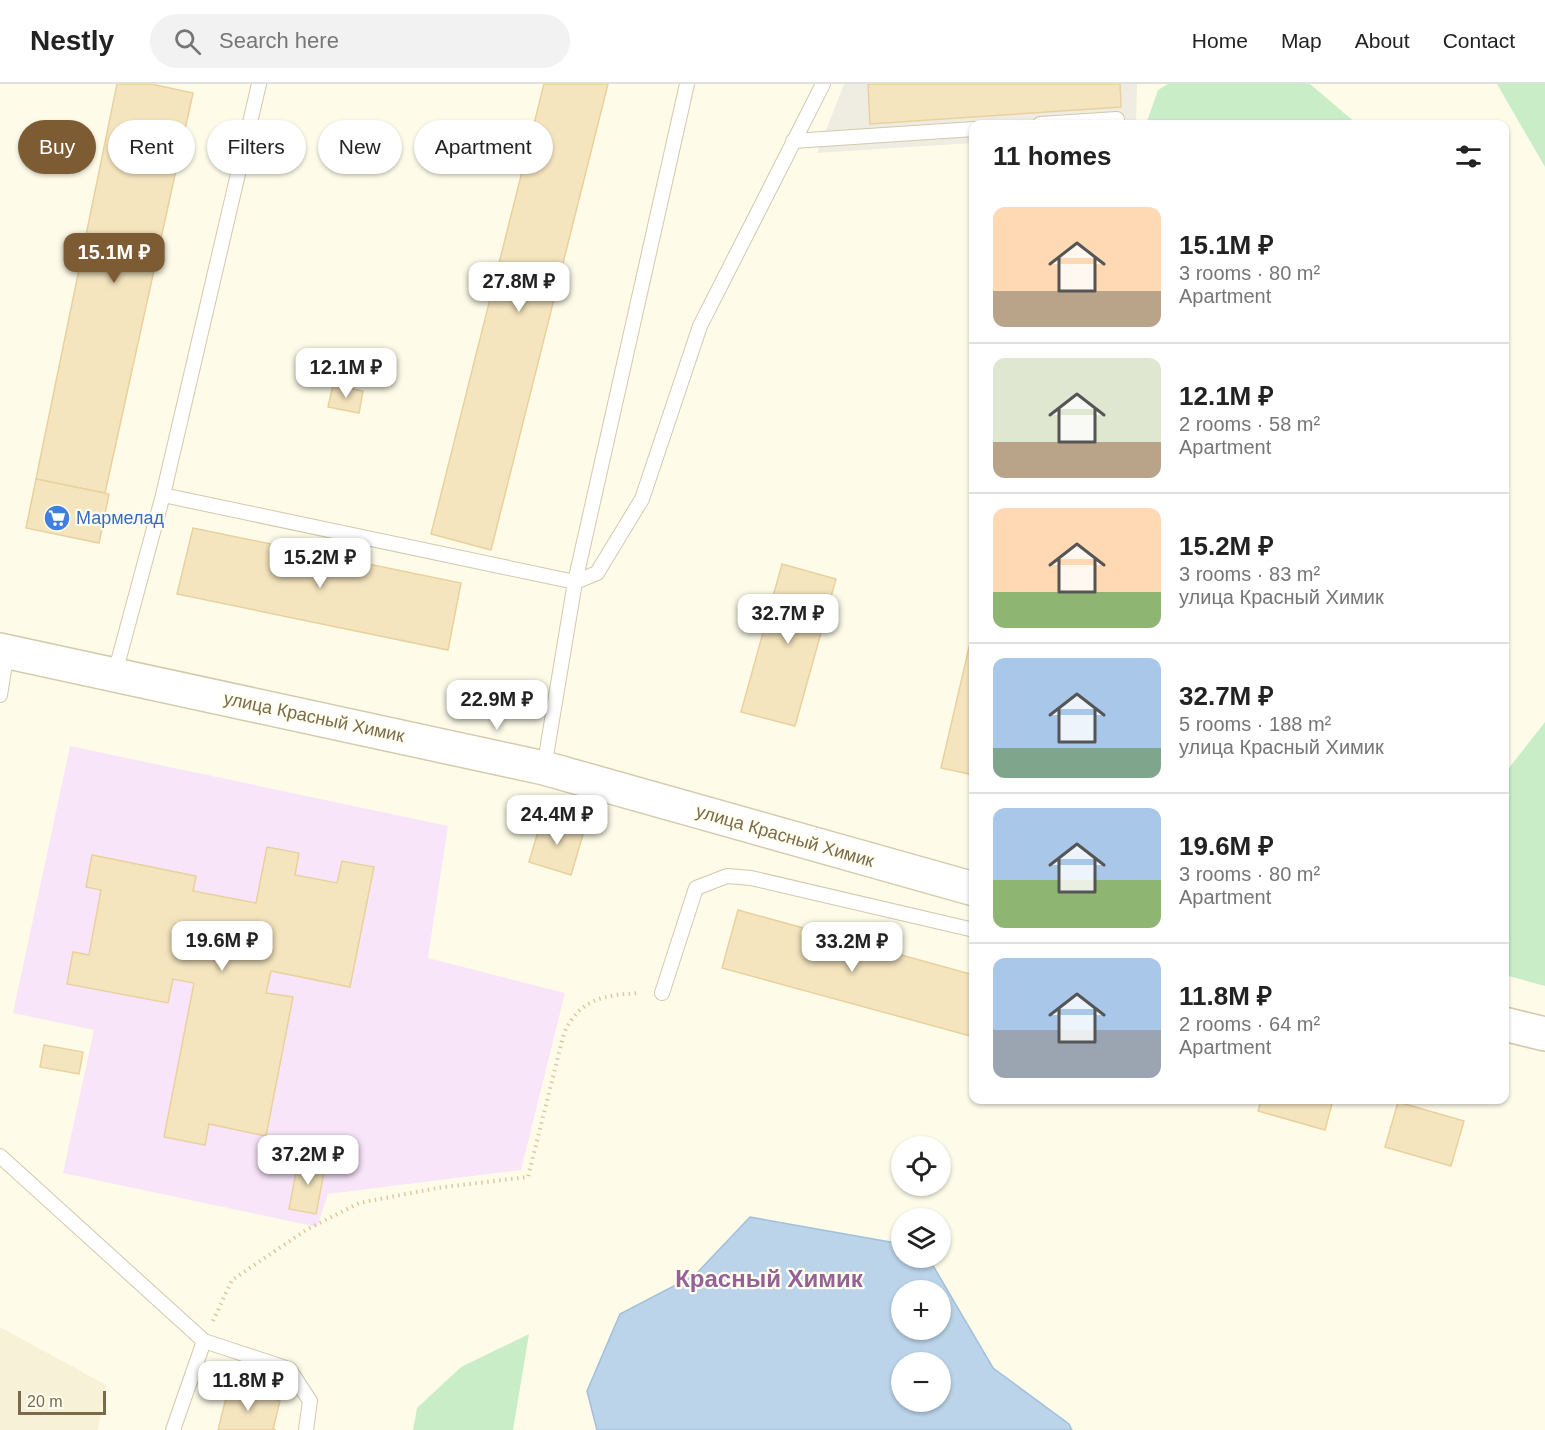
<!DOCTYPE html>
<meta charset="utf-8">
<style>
body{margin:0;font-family:Arial,sans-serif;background:#f2f2f2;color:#222;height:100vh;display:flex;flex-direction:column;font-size:22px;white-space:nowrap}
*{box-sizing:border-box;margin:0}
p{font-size:20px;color:#767676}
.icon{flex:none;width:33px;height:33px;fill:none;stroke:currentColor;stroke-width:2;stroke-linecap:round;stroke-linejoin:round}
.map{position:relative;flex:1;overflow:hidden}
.sheet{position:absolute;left:969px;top:36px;width:540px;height:984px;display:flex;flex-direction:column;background:#fff;border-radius:12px;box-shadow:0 2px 4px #0004}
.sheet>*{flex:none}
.top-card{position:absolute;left:18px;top:36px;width:570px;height:54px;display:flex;gap:12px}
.tools{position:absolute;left:891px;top:1052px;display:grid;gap:12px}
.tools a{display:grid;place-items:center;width:60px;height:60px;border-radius:50%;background:#fff;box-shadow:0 2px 4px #0004;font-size:30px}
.scale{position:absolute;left:18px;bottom:15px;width:88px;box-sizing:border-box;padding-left:6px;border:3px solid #7b6a4a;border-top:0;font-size:16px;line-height:21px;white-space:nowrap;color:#7b6a4a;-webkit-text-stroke:4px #fffef1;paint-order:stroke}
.price{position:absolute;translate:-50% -51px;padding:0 14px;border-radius:12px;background:#fff;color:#222;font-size:20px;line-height:39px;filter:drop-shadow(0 2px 3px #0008)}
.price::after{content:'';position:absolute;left:50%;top:36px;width:18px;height:14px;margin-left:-9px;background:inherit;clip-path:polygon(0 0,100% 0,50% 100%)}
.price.selected{background:#7d5b33;color:#fff}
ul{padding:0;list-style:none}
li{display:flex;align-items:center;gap:18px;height:150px;padding:0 24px}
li+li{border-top:2px solid #e0e0e0}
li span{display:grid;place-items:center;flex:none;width:168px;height:120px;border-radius:12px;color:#555}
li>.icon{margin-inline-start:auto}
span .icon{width:72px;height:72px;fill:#fffc;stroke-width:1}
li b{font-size:26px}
h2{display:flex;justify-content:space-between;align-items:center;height:72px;padding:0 24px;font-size:26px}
.pill{padding:0 21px;border-radius:27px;background:#fff;box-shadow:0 2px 4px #0004;font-size:21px;line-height:54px}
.pill.selected{background:#7d5b33;color:#fff}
header{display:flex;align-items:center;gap:36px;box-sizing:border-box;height:84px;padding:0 30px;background:#fff;border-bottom:2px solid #e0e0e0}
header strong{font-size:28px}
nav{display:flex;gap:33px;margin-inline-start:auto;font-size:21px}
.search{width:420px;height:54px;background:#f2f2f2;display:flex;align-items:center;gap:15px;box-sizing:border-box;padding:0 21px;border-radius:33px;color:#767676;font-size:22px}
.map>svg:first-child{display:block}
</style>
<header>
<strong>Nestly</strong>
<div class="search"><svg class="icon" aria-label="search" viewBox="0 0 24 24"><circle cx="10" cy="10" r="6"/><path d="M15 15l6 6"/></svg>Search here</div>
<nav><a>Home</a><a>Map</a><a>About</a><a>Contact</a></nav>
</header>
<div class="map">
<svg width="1545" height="1346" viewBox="0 0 1545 1346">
<rect width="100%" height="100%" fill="#fefce9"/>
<path fill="#f6f1d7" d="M0,1243L106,1301L98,1346H0Z"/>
<path fill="#efece2" d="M844,0H1137L1136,40H974L973,59L817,69Z"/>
<path fill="#f9e5fa" d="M70,662L448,742L428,874L565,909L521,1086L328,1110L317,1143L63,1089L94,946L13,929Z"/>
<g fill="#c9edc6">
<path d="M1168,0H1310L1357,40H1146L1158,6Z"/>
<path d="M1497,0H1545V83Z"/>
<path d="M1545,638V902L1505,891V689Z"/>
<path d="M529,1250L513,1346H413L417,1324L461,1283Z"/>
</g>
<path fill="#bbd4e9" stroke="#a1c0dc" stroke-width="1.5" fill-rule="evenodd" d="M750,1133L901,1160L902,1173H928L993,1284L1069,1340L1072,1346H597L587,1307L620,1230L695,1191ZM902,1206H940V1245H902ZM902,1278H940V1317H902Z"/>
<g fill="#f5e5bf" stroke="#e9d19e" stroke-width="1.5">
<path d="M117,0H151L193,9L105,409L36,395Z"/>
<path d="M544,0H608L491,466L431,450Z"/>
<path d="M868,0H1120L1121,23L870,40Z"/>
<path d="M333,301L363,307L359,329L328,323Z"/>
<path d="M36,395L109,410L99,459L26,444Z"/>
<path d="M193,444L461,499L448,566L177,510Z"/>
<path d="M782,480L836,495L795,642L741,628Z"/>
<path d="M974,542V691L941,684Z"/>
<path d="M542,734L584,747L571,791L529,778Z"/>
<path d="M267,763L299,769L295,791L337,799L342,777L374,783L350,903L271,887L266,909L293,913L266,1052L209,1040L205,1061L164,1053L194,899L173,895L168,919L67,900L73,868L89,871L101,806L86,803L92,771L196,792L193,807L256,819Z"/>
<path d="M738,826L974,891V953L722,884Z"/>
<path d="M44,961L83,968L79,990L40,983Z"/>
<path d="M1261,1016H1333L1325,1046L1258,1027Z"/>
<path d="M1398,1018L1464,1037L1451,1082L1385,1063Z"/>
<path d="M299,1073L326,1078L316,1130L289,1125Z"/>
<path d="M229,1302L280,1317L273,1345L276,1346H218Z"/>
</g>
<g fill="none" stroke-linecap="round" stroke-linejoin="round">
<defs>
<g id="lane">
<path d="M1040,40L1117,35"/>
<path d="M793,57L974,45"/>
<path d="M163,411L575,498L687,0"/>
<path d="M115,589L163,411L259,0"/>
<path d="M0,611L7,568"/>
<path d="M544,684L575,498L597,489L642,415L700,242L823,0"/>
<path d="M662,909L696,804L727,792L751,794L974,846"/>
<path d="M0,1072L204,1257L289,1285L310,1317L306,1346"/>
<path d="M173,1346L204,1257"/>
</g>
<g id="secondary">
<path d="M0,566L544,684L974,805"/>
<path d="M1504,940L1545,950"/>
</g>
</defs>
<use href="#lane" stroke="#d2c8ad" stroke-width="16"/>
<use href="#secondary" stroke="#d5caab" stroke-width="36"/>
<path stroke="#dbc9a1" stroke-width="4" stroke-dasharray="1.5 4.5" stroke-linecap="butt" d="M213,1237L232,1196L306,1146L359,1119L437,1104L528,1093L564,949C580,914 605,911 640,909"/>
<use href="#lane" stroke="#fff" stroke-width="14"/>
<use href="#secondary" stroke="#fff" stroke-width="33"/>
</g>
<defs>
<symbol id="supermarket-disc" viewBox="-11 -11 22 22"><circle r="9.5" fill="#3f7fe0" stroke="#fffef1"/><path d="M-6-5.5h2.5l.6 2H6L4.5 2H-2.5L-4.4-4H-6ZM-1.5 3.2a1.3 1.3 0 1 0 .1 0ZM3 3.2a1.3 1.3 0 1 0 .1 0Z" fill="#fff"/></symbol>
</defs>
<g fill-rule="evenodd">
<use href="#supermarket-disc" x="42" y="419" width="30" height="30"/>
</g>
<g text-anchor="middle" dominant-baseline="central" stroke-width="4.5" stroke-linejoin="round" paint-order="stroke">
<g font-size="18" fill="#366cbe" stroke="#fffef1" text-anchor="start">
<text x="76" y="434">Мармелад</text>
</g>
<g font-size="18" fill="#7b6a4a" stroke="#fffef1">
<text transform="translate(314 633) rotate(12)">улица Красный Химик</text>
<text transform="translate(785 752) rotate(16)">улица Красный Химик</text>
</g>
<g font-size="24" font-weight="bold" fill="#956296" stroke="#fffef1">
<text x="769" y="1194">Красный Химик</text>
</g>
</g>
</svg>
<div class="tools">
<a><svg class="icon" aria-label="locate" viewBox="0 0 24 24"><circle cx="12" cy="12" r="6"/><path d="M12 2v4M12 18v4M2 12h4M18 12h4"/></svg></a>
<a><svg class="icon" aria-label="layers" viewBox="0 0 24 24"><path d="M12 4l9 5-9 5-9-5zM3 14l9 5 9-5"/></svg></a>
<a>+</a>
<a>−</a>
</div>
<div class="scale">20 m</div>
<b class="price selected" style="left:114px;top:200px">15.1M ₽</b>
<b class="price" style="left:519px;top:229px">27.8M ₽</b>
<b class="price" style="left:346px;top:315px">12.1M ₽</b>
<b class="price" style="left:320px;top:505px">15.2M ₽</b>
<b class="price" style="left:788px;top:561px">32.7M ₽</b>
<b class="price" style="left:497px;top:647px">22.9M ₽</b>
<b class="price" style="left:557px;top:762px">24.4M ₽</b>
<b class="price" style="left:222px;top:888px">19.6M ₽</b>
<b class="price" style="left:852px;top:889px">33.2M ₽</b>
<b class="price" style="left:308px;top:1102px">37.2M ₽</b>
<b class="price" style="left:248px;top:1328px">11.8M ₽</b>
<div class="top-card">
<a class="pill selected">Buy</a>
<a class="pill">Rent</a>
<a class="pill">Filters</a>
<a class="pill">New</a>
<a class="pill">Apartment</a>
</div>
<section class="sheet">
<h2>11 homes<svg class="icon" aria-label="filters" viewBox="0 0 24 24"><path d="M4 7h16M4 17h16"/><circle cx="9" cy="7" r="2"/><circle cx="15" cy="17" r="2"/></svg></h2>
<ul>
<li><span style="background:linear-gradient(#ffd9b3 70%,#b9a48a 0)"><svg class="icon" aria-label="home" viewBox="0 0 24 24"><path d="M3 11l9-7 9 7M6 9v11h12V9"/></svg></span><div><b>15.1M ₽</b><p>3 rooms · 80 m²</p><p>Apartment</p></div></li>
<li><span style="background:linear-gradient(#dfe7d0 70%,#b9a48a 0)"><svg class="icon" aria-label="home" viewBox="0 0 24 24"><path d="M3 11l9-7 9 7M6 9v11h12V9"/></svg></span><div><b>12.1M ₽</b><p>2 rooms · 58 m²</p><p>Apartment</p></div></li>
<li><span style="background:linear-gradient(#ffd9b3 70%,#8fb573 0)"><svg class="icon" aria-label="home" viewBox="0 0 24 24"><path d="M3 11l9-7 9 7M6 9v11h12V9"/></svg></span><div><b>15.2M ₽</b><p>3 rooms · 83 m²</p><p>улица Красный Химик</p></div></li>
<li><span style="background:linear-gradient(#a9c7e8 75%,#7fa58c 0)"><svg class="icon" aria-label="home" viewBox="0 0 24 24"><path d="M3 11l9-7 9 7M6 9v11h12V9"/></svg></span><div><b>32.7M ₽</b><p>5 rooms · 188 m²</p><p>улица Красный Химик</p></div></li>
<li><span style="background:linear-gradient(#a9c7e8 60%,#8fb573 0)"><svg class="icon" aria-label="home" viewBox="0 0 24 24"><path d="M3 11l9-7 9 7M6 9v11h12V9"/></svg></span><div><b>19.6M ₽</b><p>3 rooms · 80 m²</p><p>Apartment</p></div></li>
<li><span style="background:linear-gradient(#a9c7e8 60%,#9aa5b1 0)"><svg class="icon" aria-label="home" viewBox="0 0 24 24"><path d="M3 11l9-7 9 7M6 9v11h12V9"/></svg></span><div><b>11.8M ₽</b><p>2 rooms · 64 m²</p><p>Apartment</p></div></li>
</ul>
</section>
</div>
